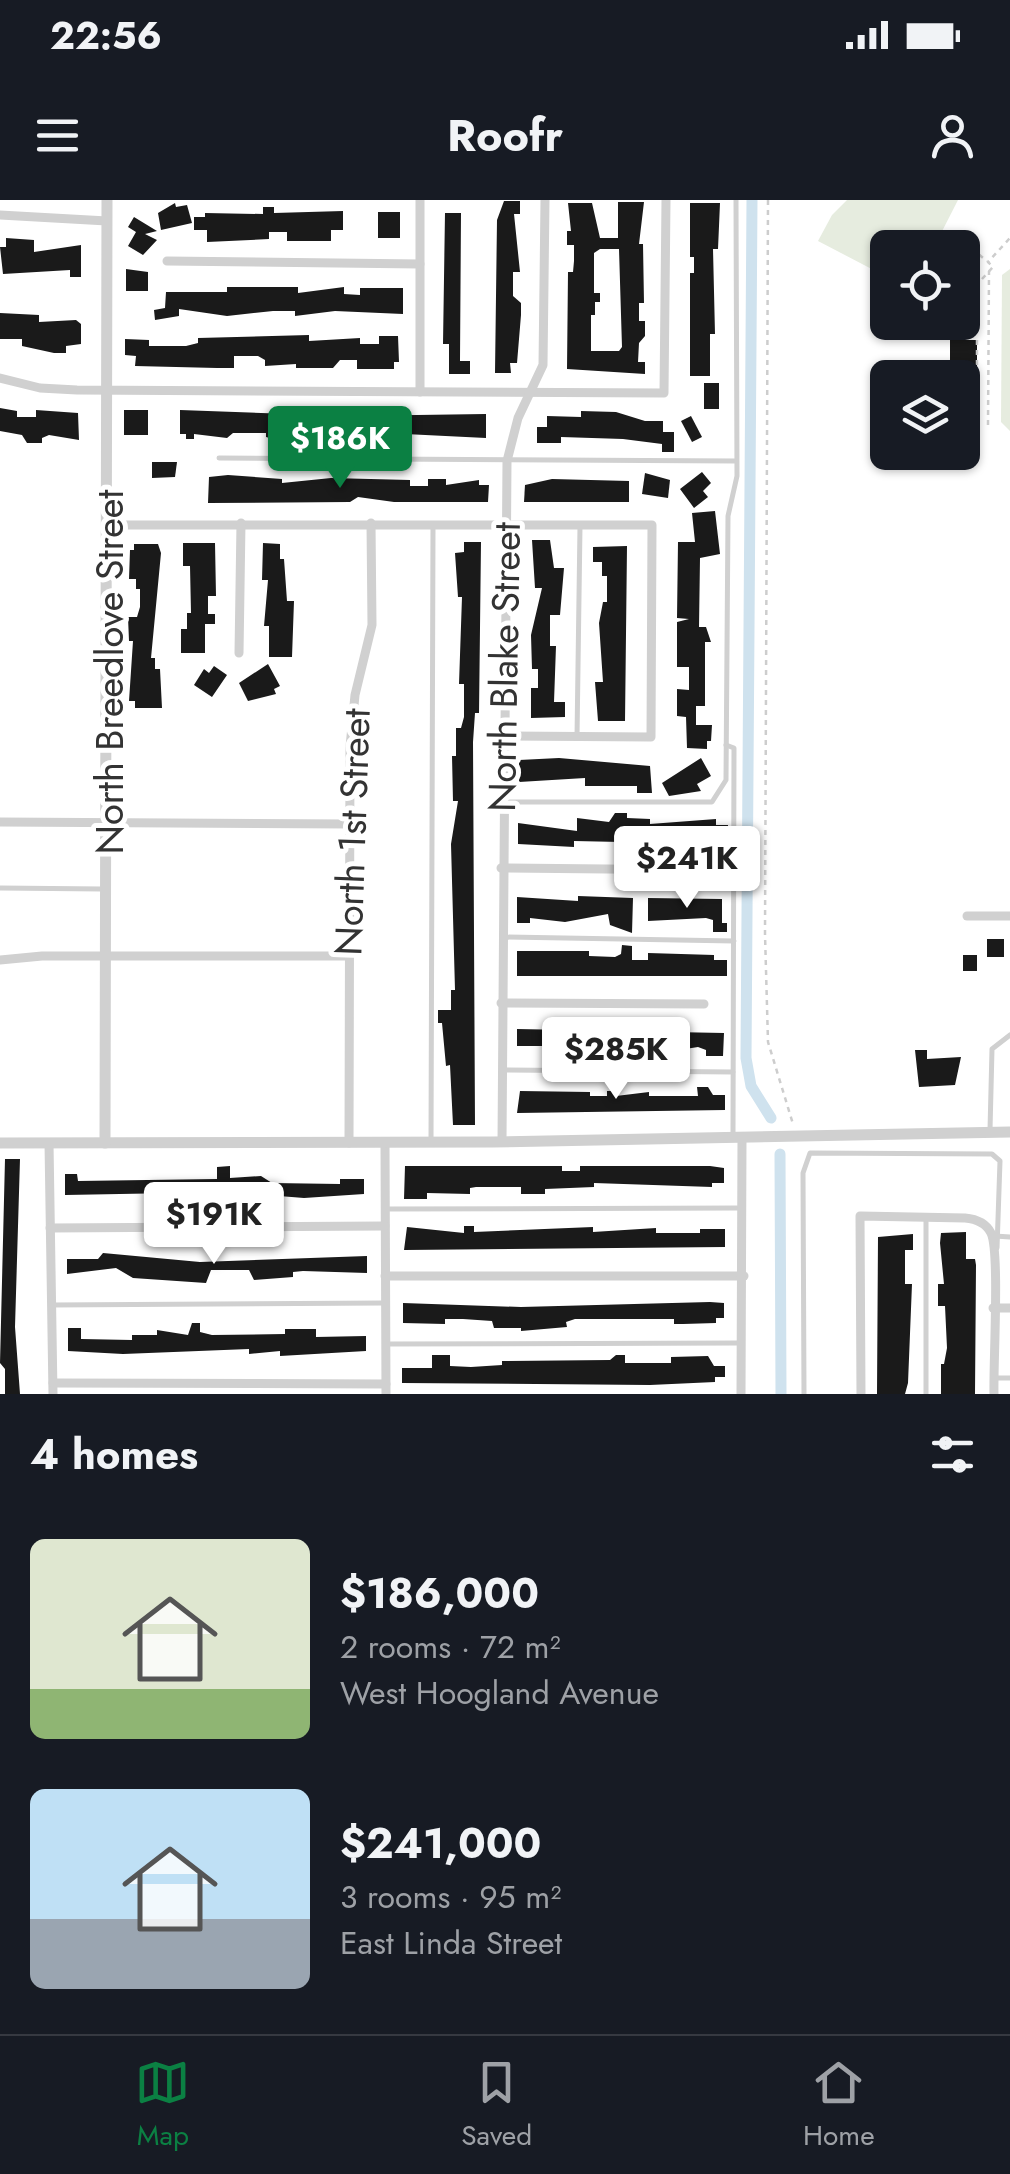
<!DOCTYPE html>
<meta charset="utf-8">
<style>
body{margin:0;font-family:Jost,sans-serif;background:#20242c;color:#f1f3f6;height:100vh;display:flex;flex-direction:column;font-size:38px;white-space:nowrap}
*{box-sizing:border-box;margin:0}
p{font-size:32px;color:#9ea1a6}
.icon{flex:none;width:55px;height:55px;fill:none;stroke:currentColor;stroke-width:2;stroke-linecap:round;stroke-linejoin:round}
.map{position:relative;height:1194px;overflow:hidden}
.details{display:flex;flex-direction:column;background:#171b24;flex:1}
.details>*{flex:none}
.buttons{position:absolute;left:870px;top:30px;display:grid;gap:20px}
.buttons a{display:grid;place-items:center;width:110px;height:110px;border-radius:15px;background:#171b24;box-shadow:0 2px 8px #0004;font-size:50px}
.price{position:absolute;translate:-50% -85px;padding:0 22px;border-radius:10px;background:#fff;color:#222;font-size:32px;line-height:65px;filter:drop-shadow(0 2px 5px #0008)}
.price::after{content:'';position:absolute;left:50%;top:60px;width:30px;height:22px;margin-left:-15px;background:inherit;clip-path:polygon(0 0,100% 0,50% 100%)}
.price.selected{background:#0b8043;color:#fff}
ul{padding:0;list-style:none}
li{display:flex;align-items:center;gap:30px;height:250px;padding:0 30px}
li span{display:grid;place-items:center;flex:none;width:280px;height:200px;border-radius:15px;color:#555}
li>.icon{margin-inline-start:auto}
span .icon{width:120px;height:120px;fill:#fffc;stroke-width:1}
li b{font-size:42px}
h2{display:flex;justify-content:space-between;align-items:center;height:120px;padding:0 30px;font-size:42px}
.status{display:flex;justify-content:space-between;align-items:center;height:70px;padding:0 50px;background:#171b24;direction:ltr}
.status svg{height:28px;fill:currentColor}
header{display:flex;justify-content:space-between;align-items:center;height:130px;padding:0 30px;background:#171b24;font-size:45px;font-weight:700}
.tabs{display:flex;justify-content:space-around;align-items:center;height:140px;border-top:2px solid #363941;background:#171b24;font-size:28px;color:#9ea1a6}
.tabs a{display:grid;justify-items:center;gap:5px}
.tabs .selected{color:#0b8043}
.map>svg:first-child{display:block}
</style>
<div class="status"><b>22:56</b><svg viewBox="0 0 49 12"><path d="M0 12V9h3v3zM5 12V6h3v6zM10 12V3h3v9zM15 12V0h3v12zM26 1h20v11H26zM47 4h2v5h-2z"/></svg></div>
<header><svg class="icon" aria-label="menu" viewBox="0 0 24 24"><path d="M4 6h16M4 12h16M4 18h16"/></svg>Roofr<svg class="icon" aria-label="person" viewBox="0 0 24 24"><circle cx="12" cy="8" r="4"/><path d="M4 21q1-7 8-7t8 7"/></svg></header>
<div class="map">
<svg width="1010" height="1194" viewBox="0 0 1010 1194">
<rect width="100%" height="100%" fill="#fff"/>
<g fill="#e6ecdf">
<path d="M847,0H958L934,47L888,48L887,77L818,41L832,15Z"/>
<path d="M1010,69V231L1001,222L1002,75Z"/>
</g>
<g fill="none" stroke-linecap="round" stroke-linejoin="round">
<g stroke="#cfe2ee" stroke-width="11">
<path d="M752,0L746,858L751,886L771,918"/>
<path d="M780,954L781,1194"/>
</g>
</g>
<g fill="#1a1a1a" fill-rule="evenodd">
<path d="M504,1H520V14H514L520,72H513V96L521,103V115L517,163H510L511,173H495L497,20Z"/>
<path d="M618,2H644L639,44H643L644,103H639V121H645V136L639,143L638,162H645V174L567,169L568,72H573L574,61V45H567V31H571L568,3H592L600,38H618ZM600,49H619L622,147L619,151H591V115H595V102H600V93H594V53Z"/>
<path d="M175,3L176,7L187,5L192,23L161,30L158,13Z"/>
<path d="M690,3H720L718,49H713L715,134H710V176H690V73H694V57H690Z"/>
<path d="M263,7H274V13L343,11V30H331V41H287V32H269V39L207,42V30H194V17H205V13L263,14Z"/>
<rect x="378" y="12" width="22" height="26"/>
<path d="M445,13H461L460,161H470V174H449V144H443Z"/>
<path d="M134,17L157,31L145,34L157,40L143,55L128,46L136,32L128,27Z"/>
<path d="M6,38L34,40V52L81,45V77H70V70L3,74L0,47H6Z"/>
<path d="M126,69L148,72V91H126Z"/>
<path d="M227,87H298V93L344,87V94L360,95V88H403V114L335,111L295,116V111H273L227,116L179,109V116L155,120L154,110L165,108L166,92H227Z"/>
<path d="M0,113L39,115V122L76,120L81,124V144L66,146V153H54L22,146V139H0Z"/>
<path d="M309,135V141L360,138V144H379V136H398L399,162H394V169H357V160H340L333,168H296V164L265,166V160L258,156H234V168H217L135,166L136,156L125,155V139L149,140V146H186L198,143V138Z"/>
<path d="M950,140H977V176L935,177V161H950Z"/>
<rect x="704" y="183" width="15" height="26"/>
<path d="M0,208L17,211V217H36V210L78,213L79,240L49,235L42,238V243H27L22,235L0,231Z"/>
<rect x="124" y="210" width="24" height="25"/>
<path d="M180,210L347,216L486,214V238L405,234L391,240V235L334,233V237L317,239L277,240L266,237V233H233L227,238L194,234V239H186V234H180Z"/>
<path d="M581,211L616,212L645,221H663V232H674V252H662V244L623,239L561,237V243H537V227H547V216L581,217Z"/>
<path d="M691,216L702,237L692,242L681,221Z"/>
<path d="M152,262H177L175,277L152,278Z"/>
<path d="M702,272L711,283L703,291L708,297L694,308L680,289Z"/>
<path d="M645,273L670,280L668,298L642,294Z"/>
<path d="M228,275L282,279V283L331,278L410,280V286H428V279H446V285L479,280V285H489L488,302H394L358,297L350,302L208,303L209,277Z"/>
<path d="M552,279L629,281V302H524L525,285Z"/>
<path d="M715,311L720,354L700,358L699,427H706L711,442H705V506H696V525H712L711,541H707V549L687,548L686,517L677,516V489L689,490V467H677V422L689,419L677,418L678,342H695L692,313Z"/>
<path d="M532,340H550L554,368H564L560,415H550V446H556L554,502H565V517L531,518V488H538V469H532L531,435L542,388H535Z"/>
<path d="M464,342H481L479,513H475L473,542L475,925H453L450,865L446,866L442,823H438V810H451V790H455L451,644L458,601H453L452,556H456V528H461L464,517V484H459L462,397H458L455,353L464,352Z"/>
<path d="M183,343H215L216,396H208V414H215V424H205V453H181V429H187V413H191L190,366H183Z"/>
<path d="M263,343L280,344V359H284L287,401H294L292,457H269V426H264L268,380H262Z"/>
<path d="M134,344H158L161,353L151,458H155V469H160L162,508H135V501H129L133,441H129L128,417H137L140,407V389H136V379H129L130,350H134Z"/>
<path d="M627,346L625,521H598L595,482H603L599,423L603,402H607V376H602V362H593V347Z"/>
<path d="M268,464L280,486L274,489L276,494L248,501L239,483Z"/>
<path d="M214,466L227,475L212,497L194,485L204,469L209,473Z"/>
<path d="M559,558L650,566L652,593H637V586H585V578L519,582V560Z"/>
<path d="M701,558L711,576L697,584L701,591L669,596L662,583Z"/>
<path d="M615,613H627V618L650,619V624L716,619V625H728V640L669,642L621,637V642L574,641V647L518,644V623L577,631V618L609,622Z"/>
<path d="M578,696L633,698L632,733L610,725L608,714L565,722L530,718V723H517V697L578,701Z"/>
<path d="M648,698L722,699V723H727V732H713V720L706,718L648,721Z"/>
<rect x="987" y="739" width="17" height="18"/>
<path d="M622,745L632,746V760H648V753L714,755V760H727V776H517V751H589V756L615,757L621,754Z"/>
<rect x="963" y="755" width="14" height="16"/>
<path d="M517,829L724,833L723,856H706V850L698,847L666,852V847H647V855H636V851L582,850V847L546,850L547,846H517Z"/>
<path d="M915,850H927V859L961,857L955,885L919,887Z"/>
<path d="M697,887H708L713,895H725V910L517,913L520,891L590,892V896H607V891H616V896L649,892V896H698Z"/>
<path d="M5,959H20L15,1127L20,1194H5V1169L0,1163Z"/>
<path d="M230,966V978L261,976L272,983L340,984V979H364V994L304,998L229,992L65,995V974H77L78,981L217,979V967Z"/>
<path d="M405,966H562V971H580V966H710L724,968V983H712V987L594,983V987L545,989V994H521V987H476L470,988V994L427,993V999H404Z"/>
<path d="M464,1026H474V1032L593,1027V1032L656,1028V1033H700V1029H725V1047L404,1050L407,1027L464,1033Z"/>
<path d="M966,1032V1059H975L976,1065L975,1194H941V1164H944L947,1148L945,1106H938V1084H944L940,1043L941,1033Z"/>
<path d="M913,1034V1050H905V1084H912L908,1183L905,1194H877L878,1037Z"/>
<path d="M103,1053L200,1062L367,1056V1073L303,1071L293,1072V1077L254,1080L249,1070H211L206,1083L133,1078L116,1068L67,1074V1059H98Z"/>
<path d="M403,1103L521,1107L710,1102L724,1103V1118H716V1123L683,1124H674V1119H575L566,1122L567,1127L521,1131V1128H494L492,1121L463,1119H445V1124L403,1123Z"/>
<path d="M192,1123H200V1132L212,1135L285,1134V1129H316V1137L366,1136V1151L280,1156V1151L249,1154V1149L123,1154L68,1151V1128H81V1139L132,1140V1135H157V1130L188,1135Z"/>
<path d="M432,1155H450V1166L471,1167L502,1165V1161L610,1160L616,1155H625V1163H671V1157L708,1156L714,1166H725V1177H715V1182L650,1185L402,1183V1168H432Z"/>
</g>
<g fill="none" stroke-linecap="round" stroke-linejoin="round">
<g stroke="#cdcdcd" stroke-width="2.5" stroke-dasharray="5 5" stroke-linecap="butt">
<path d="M768,0L765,734L768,842L793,924"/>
<path d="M962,62L977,53L987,61"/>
<path d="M982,79L993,67L988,62L1010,38"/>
<path d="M977,140V177"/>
<path d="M988,225L989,71"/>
</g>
<g stroke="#d0d0d0" stroke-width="5">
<path d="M219,258L736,261"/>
<path d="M577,537L580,326"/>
<path d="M726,545L734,548L733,935"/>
<path d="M503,602H712L726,580L728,316L737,276L736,0"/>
<path d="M0,688L102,689"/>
<path d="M502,737L734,741"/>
<path d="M501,870L733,872"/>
<path d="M990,930L992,849L1010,835"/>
<path d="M431,941L433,327"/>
<path d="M386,1009L740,1008"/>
<path d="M995,1036L1010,1037"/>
<path d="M52,1105L384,1103"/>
<path d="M386,1144L740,1143"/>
<path d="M993,1178H1010"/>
<path d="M804,1194L803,973L810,953L992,954L1000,961L997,1048"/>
<path d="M926,1194V1019"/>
</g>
<g stroke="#d0d0d0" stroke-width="9">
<path d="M0,15L107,21"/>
<path d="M167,61L420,64"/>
<path d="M0,178L40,188L77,190L664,193L666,0"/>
<path d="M420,192V0"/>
<path d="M109,325H652L651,537L503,536"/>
<path d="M239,453L241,323"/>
<path d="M0,622L350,624"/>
<path d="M501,668L706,670"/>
<path d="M967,716H1010"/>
<path d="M0,760L42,756H348"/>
<path d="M501,803L704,804"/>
<path d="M502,942L507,261L518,218L543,165L545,0"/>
<path d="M49,943L53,1194"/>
<path d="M349,943L350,547L355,495L372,425L371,323"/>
<path d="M385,943L386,1194"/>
<path d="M50,1028L385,1026"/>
<path d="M385,1076H744"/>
<path d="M993,1108H1010"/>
<path d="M53,1183L386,1184"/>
<path d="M741,1194L742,939"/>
<path d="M861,1194L860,1016L965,1018C976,1019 986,1023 991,1033C1000,1052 993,1166 994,1194"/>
</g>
<g stroke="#d0d0d0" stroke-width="11">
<path d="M0,943L493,942L1010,932"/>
<path d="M105,943L107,0"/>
</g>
</g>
<g text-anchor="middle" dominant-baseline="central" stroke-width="10" stroke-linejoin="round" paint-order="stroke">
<g font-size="38" fill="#333" stroke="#fff">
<text transform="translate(504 467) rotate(-89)">North Blake Street</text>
<text transform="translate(109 472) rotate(-90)">North Breedlove Street</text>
<text transform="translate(352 632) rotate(-88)">North 1st Street</text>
</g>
</g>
</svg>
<div class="buttons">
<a><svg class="icon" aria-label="locate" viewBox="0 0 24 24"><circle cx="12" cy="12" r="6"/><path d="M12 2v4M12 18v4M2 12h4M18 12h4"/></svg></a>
<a><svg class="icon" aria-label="layers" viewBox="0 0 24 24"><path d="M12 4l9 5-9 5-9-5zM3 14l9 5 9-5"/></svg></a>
</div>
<b class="price selected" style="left:340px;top:291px">$186K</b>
<b class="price" style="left:687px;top:711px">$241K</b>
<b class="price" style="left:616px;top:902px">$285K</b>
<b class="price" style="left:214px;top:1067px">$191K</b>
</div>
<section class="details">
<h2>4 homes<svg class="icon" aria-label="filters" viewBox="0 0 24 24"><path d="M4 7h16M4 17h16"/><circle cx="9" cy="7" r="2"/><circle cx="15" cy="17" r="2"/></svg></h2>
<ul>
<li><span style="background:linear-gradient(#dfe7d0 75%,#8fb573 0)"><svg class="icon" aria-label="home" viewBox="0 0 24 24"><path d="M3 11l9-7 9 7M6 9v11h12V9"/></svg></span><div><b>$186,000</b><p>2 rooms · 72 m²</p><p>West Hoogland Avenue</p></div></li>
<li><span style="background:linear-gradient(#bfe0f5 65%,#9aa5b1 0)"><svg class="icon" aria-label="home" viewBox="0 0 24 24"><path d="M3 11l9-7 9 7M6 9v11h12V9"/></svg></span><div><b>$241,000</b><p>3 rooms · 95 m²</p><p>East Linda Street</p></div></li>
</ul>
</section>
<nav class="tabs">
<a class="selected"><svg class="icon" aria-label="map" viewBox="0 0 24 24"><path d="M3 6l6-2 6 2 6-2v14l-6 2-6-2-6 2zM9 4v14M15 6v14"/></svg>Map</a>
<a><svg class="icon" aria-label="saved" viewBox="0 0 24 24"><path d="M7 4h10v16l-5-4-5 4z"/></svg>Saved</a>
<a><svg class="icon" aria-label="home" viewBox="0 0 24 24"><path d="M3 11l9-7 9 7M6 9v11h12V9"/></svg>Home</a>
</nav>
